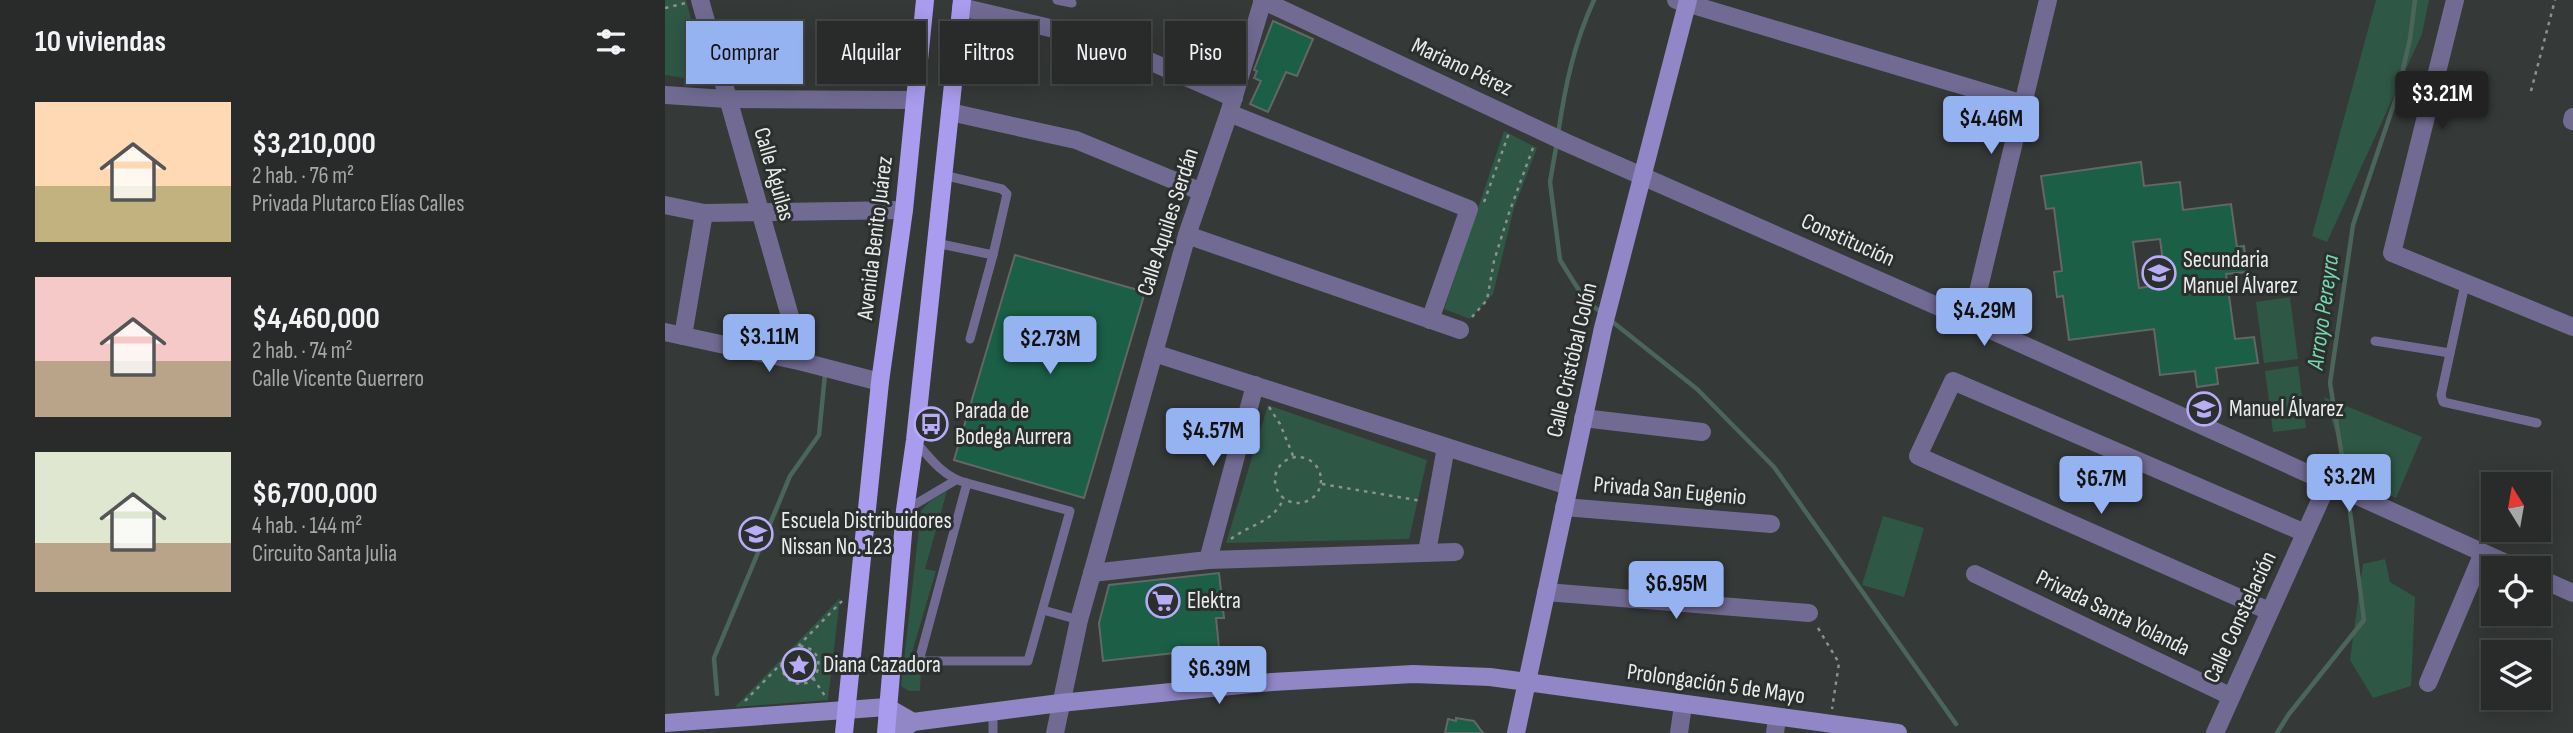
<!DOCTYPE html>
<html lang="es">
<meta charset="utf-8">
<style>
body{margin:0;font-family:"Sofia Sans Condensed",sans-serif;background:#303331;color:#f1f3f6;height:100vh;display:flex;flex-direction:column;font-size:26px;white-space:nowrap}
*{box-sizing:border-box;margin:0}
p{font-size:23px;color:#a5a7a8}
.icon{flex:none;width:38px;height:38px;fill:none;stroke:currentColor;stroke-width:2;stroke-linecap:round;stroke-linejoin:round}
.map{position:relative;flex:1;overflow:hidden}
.drawer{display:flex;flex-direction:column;background:#282b29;width:665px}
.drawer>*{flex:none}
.top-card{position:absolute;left:21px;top:21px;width:665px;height:63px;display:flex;gap:14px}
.needle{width:46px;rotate:349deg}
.buttons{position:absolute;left:1816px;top:472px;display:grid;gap:14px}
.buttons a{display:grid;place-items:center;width:70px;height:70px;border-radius:0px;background:#282b29;box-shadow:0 4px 18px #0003,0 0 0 2px #444746;font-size:35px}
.price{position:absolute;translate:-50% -60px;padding:0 16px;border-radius:7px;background:#95b2f1;color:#111;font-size:23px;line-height:46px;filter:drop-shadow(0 2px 4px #0008)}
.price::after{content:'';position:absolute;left:50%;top:42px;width:21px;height:16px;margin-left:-10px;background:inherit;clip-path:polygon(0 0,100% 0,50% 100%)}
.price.current{background:#222;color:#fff}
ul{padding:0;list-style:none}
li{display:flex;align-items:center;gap:21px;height:175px;padding:0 35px}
li span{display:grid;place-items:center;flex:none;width:196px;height:140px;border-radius:0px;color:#555}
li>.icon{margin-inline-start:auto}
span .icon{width:84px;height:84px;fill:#fffc;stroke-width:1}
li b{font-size:30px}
h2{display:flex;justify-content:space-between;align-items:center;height:84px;padding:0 35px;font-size:30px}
.pill{padding:0 24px;border-radius:0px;background:#282b29;box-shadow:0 4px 18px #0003,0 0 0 2px #444746;font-size:24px;line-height:63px}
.pill.current{background:#95b2f1;color:#111}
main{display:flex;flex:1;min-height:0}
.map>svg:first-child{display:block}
</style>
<main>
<section class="drawer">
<h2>10 viviendas<svg class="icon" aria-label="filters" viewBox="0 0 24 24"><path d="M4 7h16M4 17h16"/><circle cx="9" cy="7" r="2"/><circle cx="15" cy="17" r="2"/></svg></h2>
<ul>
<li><span style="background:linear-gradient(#ffd9b3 60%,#c2b280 0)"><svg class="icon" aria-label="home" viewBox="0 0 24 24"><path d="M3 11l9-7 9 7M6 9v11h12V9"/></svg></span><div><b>$3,210,000</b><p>2 hab. · 76 m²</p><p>Privada Plutarco Elías Calles</p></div></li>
<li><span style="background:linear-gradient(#f6c9c9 60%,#b9a48a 0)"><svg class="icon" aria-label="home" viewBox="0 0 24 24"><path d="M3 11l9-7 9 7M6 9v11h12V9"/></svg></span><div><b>$4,460,000</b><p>2 hab. · 74 m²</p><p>Calle Vicente Guerrero</p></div></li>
<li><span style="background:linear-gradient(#dfe7d0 65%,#b9a48a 0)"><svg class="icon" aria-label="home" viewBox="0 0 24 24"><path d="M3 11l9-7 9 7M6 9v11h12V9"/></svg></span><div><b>$6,700,000</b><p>4 hab. · 144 m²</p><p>Circuito Santa Julia</p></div></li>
</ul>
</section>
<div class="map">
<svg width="1908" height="733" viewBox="0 0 1908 733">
<rect width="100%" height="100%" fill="#353937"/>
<g fill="#2f5746">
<path d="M0,0H21L43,82L0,75Z"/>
<path d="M1711,0H1764L1757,34L1662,242L1647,236Z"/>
<path d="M839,131L872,148L849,208L828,294L805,319L779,309Z"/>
<path d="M1625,297L1633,359L1599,363L1591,302Z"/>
<path d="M1633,366L1641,428L1608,432L1600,371Z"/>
<path d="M1659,397L1757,437L1731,498L1685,477Z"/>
<path d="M603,405L762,460L744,539L561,543Z"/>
<path d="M282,491L260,569L271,571L243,666L256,671L255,691H244L236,686L256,511L264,502Z"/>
<path d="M1218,516L1259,528L1239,597L1197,585Z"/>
<path d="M1720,559L1725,582L1750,597L1746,686L1708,698L1685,660L1698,564Z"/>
<path d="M175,598L163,700L70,707Z"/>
</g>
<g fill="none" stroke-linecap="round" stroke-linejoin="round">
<g stroke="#4b655b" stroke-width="4.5">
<path d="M893,134C900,87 909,43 929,0"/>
<path d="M892,142L885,182L895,260L920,300L937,313"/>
<path d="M944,319L1032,389L1109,467L1291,724"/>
<path d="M1682,487L1665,383L1688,225L1732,95L1745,39L1750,0"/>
<path d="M52,694L49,658L125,476L154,435L160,374"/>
<path d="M1612,733L1624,714L1699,620L1683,496"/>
</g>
</g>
<g fill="#1a5f46" stroke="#636765" stroke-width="2" fill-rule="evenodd">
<path d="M608,21L648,39L632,76L621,72L603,112L585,104L596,81L589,78L592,71L589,70Z"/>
<path d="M1476,162L1479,186L1515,182L1518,210L1566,204L1572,247L1579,246L1582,272L1561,274L1570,339L1589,337L1593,363L1551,368L1553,384L1532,387L1530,371L1495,375L1489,329L1404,340L1398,296L1392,297L1389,272L1397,271L1389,208L1381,209L1376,176ZM1495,239L1501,284L1474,288L1468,242Z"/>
<path d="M350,255L480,292L419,498L289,460Z"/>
<path d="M554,573L559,618H551L554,648L438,661L434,623L444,585Z"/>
<path d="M791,718L809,721L818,733H780L783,719L791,721Z"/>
</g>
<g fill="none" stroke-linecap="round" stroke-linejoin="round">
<g stroke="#8d908e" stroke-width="2.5" stroke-dasharray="3.5 5" stroke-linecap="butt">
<path d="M0,8L21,3"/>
<path d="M1866,91L1890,0"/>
<path d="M819,202L844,133"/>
<path d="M807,317L822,300L829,261L844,213L869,145"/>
<path d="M604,407L615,424L629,458"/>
<circle cx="633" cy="480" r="23"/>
<path d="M657,484L757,501"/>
<path d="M566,539C585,524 608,523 619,498"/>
<path d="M1153,628L1174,663L1167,709"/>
<path d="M116,664C117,672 120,678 128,682C154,693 167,647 133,646"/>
<path d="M148,678L160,696"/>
<path d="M80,701L177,601"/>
</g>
<g stroke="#716b93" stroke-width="9">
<path d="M392,0L407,3"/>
<path d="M271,243L328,255L342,194L337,189L278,175"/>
<path d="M1800,284L1776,395L1778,402L1872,423"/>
<path d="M305,339L328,255"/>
<path d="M1710,341L1785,353"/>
<path d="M251,442C265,459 280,478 302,483L405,511L363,661H254L302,483"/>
<path d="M242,509L291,480"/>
<path d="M378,610L414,620"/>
<path d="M328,712V733"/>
</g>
<g stroke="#716b93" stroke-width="18">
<path d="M35,0L138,362"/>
<path d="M597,0L902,143L1306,321L1854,569"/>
<path d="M1011,0L1359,104"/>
<path d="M1790,0L1727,253L1908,327"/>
<path d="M296,7L436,40L569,98"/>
<path d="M0,95L62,99L250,100"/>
<path d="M285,112L411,140L537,192"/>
<path d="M564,113L804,209L765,320"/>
<path d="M1907,121L1908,117"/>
<path d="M0,205L39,213L239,210"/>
<path d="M522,235L795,330"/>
<path d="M1306,321L1383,0"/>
<path d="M0,332L138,362L215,382"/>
<path d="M18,336L39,213"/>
<path d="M489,353L903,486"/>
<path d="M918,418L1037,432"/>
<path d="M899,507L1106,524"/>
<path d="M762,552L781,447"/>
<path d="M543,560L590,385"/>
<path d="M427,573L543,560L790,552"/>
<path d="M1310,574L1565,696"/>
<path d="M1874,578L1908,593"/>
<path d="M881,592L1144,613"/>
<path d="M1604,611L1253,456L1288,381L1640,533"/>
<path d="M1763,683L1818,553"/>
<path d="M390,733L414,620L522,235L564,113L598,0"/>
<path d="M1014,733L1018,705"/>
<path d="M1110,733L1112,718"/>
<path d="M1550,733L1663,483"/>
</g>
<g stroke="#9186c6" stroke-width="18">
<path d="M0,723L222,707L248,722"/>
<path d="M232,733L248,722L395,703L607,682L748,674L825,677L1233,733"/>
<path d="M851,733L938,328L1023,0"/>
</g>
<g stroke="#a99bed" stroke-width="18">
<path d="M179,733L215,382L239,210L260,0"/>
<path d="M221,733L240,510L250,440L297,0"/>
</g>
</g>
<defs>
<symbol id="school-ring" viewBox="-11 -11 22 22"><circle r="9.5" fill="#2b2f2d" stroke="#b8abf7" stroke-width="1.5"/><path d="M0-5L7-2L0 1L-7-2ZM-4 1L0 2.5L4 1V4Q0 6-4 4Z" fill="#b8abf7"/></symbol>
<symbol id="bus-ring" viewBox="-11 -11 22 22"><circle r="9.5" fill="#2b2f2d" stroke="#b8abf7" stroke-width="1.5"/><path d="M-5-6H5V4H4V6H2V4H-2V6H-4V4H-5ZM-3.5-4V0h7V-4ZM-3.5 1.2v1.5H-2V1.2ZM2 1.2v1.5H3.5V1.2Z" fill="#b8abf7"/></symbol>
<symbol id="supermarket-ring" viewBox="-11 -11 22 22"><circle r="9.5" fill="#2b2f2d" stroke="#b8abf7" stroke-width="1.5"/><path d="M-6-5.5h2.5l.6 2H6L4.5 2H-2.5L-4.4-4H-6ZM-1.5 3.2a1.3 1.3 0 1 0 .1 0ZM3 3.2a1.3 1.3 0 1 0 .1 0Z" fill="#b8abf7"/></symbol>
<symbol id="sight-ring" viewBox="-11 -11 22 22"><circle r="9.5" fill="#2b2f2d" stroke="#b8abf7" stroke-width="1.5"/><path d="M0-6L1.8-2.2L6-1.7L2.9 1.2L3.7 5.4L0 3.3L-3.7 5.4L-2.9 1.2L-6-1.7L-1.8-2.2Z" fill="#b8abf7"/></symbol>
</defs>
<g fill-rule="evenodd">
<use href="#school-ring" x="1475" y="254" width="38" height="38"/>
<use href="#school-ring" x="1520" y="390" width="38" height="38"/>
<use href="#bus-ring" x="247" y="405" width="38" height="38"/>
<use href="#school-ring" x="72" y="515" width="38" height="38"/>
<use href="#supermarket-ring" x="479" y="582" width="38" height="38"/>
<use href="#sight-ring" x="115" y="646" width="38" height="38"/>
</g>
<g text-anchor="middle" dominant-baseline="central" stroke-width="6" stroke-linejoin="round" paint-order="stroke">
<g font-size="23" fill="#e9ecea" stroke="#2b2f2d">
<text transform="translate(797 67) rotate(25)">Mariano Pérez</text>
<text transform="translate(109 174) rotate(74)">Calle Águilas</text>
<text transform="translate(503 222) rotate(-72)">Calle Aquiles Serdán</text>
<text transform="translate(210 238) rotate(-83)">Avenida Benito Juárez</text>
<text transform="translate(1183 240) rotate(24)">Constitución</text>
<text transform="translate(907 360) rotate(-77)">Calle Cristóbal Colón</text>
<text transform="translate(1005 491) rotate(5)">Privada San Eugenio</text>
<text transform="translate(1448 613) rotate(26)">Privada Santa Yolanda</text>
<text transform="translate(1575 617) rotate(-65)">Calle Constelación</text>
<text transform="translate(1051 684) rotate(8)">Prolongación 5 de Mayo</text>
</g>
<g font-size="23" fill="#e9ecea" stroke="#2b2f2d" text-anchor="start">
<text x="1518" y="260">Secundaria<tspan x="1518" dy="26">Manuel Álvarez</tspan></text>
<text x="1564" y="409">Manuel Álvarez</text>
<text x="290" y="411">Parada de<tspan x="290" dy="26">Bodega Aurrera</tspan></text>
<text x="116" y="521">Escuela Distribuidores<tspan x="116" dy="26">Nissan No. 123</tspan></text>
<text x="522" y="601">Elektra</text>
<text x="158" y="665">Diana Cazadora</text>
</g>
<g font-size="24" font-style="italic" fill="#76d7af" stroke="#2b2f2d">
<text transform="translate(1658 312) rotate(-82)">Arroyo Pereyra</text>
</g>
</g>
</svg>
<div class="buttons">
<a><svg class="needle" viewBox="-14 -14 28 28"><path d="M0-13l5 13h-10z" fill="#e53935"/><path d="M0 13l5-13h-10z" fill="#a5a7a8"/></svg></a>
<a><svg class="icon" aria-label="locate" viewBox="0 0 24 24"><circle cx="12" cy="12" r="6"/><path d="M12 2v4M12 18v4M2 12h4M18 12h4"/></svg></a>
<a><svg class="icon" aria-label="layers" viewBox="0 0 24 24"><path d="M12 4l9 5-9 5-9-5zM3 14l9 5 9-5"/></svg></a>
</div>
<b class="price current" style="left:1777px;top:131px">$3.21M</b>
<b class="price" style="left:1326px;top:156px">$4.46M</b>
<b class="price" style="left:1319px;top:348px">$4.29M</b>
<b class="price" style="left:104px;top:374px">$3.11M</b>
<b class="price" style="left:385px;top:376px">$2.73M</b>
<b class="price" style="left:548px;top:468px">$4.57M</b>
<b class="price" style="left:1684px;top:514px">$3.2M</b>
<b class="price" style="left:1436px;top:516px">$6.7M</b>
<b class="price" style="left:1011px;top:621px">$6.95M</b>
<b class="price" style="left:554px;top:706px">$6.39M</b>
<div class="top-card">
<a class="pill current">Comprar</a>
<a class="pill">Alquilar</a>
<a class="pill">Filtros</a>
<a class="pill">Nuevo</a>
<a class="pill">Piso</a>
</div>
</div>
</main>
